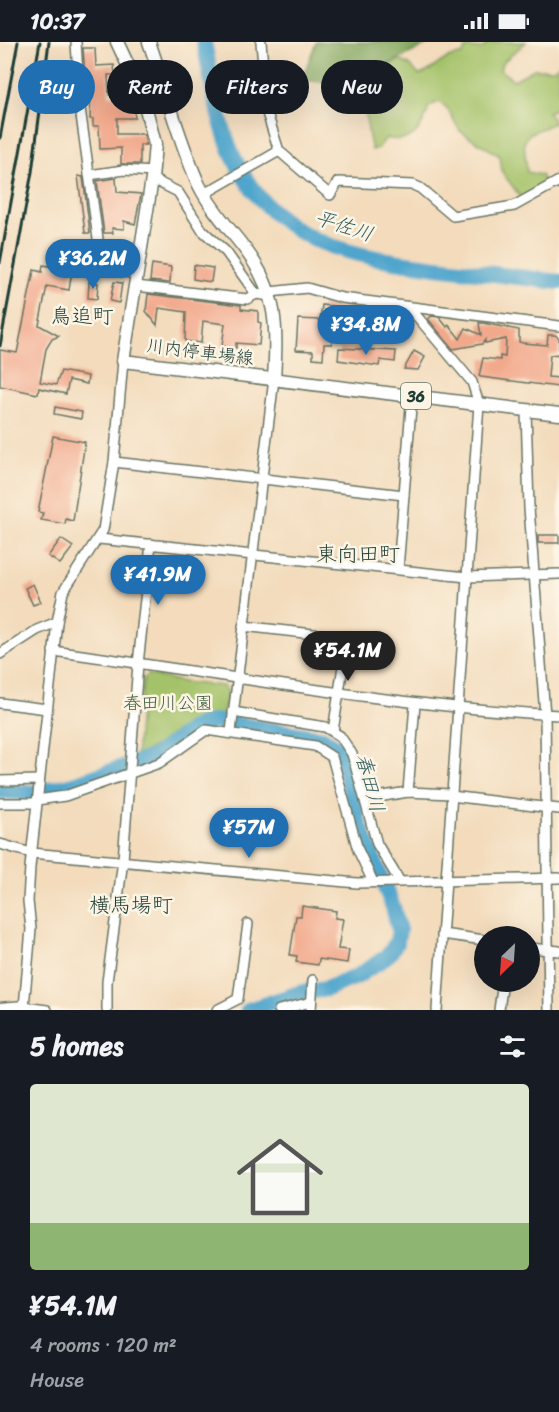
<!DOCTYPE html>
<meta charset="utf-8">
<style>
body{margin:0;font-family:Sriracha,"Klee One",sans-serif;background:#20242c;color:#f1f3f6;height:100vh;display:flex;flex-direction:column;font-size:22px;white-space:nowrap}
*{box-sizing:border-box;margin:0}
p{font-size:20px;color:#9ea1a6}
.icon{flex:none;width:33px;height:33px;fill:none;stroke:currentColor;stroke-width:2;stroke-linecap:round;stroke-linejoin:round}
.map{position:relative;height:968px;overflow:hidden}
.sheet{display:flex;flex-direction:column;background:#171b24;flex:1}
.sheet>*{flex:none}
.banner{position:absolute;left:18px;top:18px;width:524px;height:54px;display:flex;gap:12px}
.needle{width:39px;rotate:205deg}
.buttons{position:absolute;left:474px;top:884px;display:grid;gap:12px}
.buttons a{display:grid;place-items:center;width:66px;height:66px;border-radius:50%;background:#171b24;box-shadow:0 6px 24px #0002;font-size:30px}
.price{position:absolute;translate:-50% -51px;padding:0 14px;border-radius:21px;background:#1f6fb2;color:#fff;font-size:20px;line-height:39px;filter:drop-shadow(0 2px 3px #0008)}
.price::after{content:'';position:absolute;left:50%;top:36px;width:18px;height:14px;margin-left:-9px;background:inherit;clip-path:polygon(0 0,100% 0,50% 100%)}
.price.current{background:#222;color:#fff}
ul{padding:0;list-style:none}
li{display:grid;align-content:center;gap:12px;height:318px;padding:0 30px}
li span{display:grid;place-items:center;height:186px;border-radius:6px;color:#555}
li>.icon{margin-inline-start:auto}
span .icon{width:108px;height:108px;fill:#fffc;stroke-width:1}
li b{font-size:26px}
h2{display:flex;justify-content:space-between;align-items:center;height:72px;padding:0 30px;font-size:26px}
.tag{padding:0 21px;border-radius:27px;background:#171b24;box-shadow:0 6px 24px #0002;font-size:21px;line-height:54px}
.tag.current{background:#1f6fb2;color:#fff}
.status{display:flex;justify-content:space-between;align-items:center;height:42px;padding:0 30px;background:#171b24;direction:ltr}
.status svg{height:16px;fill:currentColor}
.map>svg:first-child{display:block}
</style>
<div class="status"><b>10:37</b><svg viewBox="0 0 49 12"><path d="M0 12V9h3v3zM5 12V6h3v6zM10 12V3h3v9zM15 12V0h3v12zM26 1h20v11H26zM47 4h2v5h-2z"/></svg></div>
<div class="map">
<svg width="559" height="968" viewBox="0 0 559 968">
<rect width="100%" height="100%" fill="#fcf5e5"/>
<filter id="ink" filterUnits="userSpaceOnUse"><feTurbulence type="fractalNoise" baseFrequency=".0167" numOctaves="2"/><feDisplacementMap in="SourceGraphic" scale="12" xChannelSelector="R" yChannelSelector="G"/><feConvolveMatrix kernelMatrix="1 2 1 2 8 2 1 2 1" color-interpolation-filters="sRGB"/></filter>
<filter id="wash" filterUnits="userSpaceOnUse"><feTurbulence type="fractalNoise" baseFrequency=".008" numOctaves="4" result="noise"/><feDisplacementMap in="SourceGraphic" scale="24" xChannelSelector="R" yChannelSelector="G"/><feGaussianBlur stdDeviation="1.35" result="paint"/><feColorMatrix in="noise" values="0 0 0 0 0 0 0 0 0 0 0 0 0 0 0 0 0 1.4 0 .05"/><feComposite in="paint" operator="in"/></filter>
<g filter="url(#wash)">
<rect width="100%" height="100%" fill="#f3dbbc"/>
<g fill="#a4c269" stroke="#62804e" stroke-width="1.5">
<path d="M489,0H526L502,21L500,28L514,38L534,27H554L559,22V65L548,70L554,81L529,92L524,101L527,130L541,133L546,145L522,157L502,130L500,114L460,89L447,66L439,60L429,64C423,86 413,103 386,96L378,106L372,108C366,87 368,69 358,50L391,22L400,18L410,23L419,33C437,28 440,14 462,13L466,6L482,7Z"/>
<path d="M148,632L183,640L223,644L228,649L223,674C183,670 172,702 136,713L143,637Z"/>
</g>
<path fill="#83a85d" stroke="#517248" stroke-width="1.5" d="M316,0H432L344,45L302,37Z"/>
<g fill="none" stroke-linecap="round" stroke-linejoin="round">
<g stroke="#50a5cc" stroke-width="16">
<path d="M204,0C212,39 218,82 235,118C277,204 352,214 437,225C478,230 518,235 559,240"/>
<path d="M0,749L30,751L70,743L155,714L195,685L215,679L323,696L340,708L359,781L393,865L399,888L397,899L390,911L379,920L356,935L326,947L299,951L248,968"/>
</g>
</g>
<g id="blocks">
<g fill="#f2a88b">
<path d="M83,6H95L96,24L114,23L115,33H108L109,53H123V57H132L135,76H117V92H144L146,103H140V122H121V106L100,107L99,84H93V77H90L91,48H86Z"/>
<path d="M78,134L83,135L90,191H85Z"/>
<path d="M116,136L117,150L141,152L135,182L124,179V187L112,186L113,191H104L97,139Z"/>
<path d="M152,222L171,225L170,241L150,239Z"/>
<path d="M43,223L72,228L69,248L47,244L39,283L59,294L52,297L46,307L40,340L56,343L61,329L88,334L87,342L69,338L66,352L39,346L38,352L0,344V308L17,311L34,228L42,230Z"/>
<path d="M194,223L213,226L211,240L193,237Z"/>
<path d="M89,240L98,241L97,257L88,256Z"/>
<path d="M114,240L122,241L119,261L110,259Z"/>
<path d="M148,252L241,263V267L258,269V280L261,281L259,303L236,301V306L222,304L225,282L203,279L201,301L185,299L186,270L159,266L157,283L146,269Z"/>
<path d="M322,263L332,264V266L358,269L357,274L380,275L384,269L393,277L381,290L359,289V281L333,279L332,302H324L323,317L313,316V309L296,308L298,277L320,278Z"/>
<path d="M432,274L439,275L447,285L449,283L460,297L466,286L481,293L479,281H483L519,288V300L523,301L547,303L548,293H555L559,296V312L550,313L548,335L559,336L558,345L481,335L479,334L483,316L500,318V314L505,315L506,297L485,301V298L482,302L453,307L428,277Z"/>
<path d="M339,306L396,309L395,320L380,318L379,324L338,318Z"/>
<path d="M414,309L425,315L418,328L404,327Z"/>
<path d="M55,365L82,370L81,377L54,372Z"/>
<path d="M53,394L85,400L73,479L66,477L65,482L41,478L43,471L38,470Z"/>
<rect x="538" y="493" width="21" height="8"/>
<path d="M61,497L73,505L60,522L48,514Z"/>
<path d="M33,542L41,560L33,563L25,546Z"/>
<path d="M302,864L336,869L335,876L343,877L338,907L349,908L347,921L319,917L318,923L296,920L297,914L290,913L296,874H301Z"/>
</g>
</g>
</g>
<g filter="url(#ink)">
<use href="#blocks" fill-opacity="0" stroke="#697464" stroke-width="1.5"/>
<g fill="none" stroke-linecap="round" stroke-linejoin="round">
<defs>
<g id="minor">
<path d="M76,0L80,66L102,226L137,232"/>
<path d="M261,0L267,71L279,109"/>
<path d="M279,109L330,153L338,140L413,143L420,146L453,174L514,164L559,139"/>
<path d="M89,133L124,128L153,130"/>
<path d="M152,137L178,150L202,188L226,210L256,252"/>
<path d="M204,152L279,109"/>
<path d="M136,244L247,257L256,252L271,254"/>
<path d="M270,250L307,246L342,256L559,284"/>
<path d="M410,266L472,340L479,362L437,968"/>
<path d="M526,368L529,466L545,673L549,968"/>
<path d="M114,420L404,453"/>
<path d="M99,497L467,535L559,532"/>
<path d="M398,527L412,353"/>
<path d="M243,584L331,594L345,611L333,689"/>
<path d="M53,609C222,632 389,664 559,673"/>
<path d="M0,612L37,588L57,580"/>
<path d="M0,661L47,667"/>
<path d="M233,670L325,685L340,694L352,712L377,802L399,838"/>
<path d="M231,690L274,337"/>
<path d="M0,739L39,738"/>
<path d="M408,750L415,662"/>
<path d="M451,754L559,767"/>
<path d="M365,757L408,750L451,752"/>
<path d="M37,758L65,754L159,721L206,688L315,704L332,715L358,808L373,840"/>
<path d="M0,761H36"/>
<path d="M0,802L31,811L357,841L559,836"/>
<path d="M442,892L484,898"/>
<path d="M530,906L559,909"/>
<path d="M47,968L24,965L31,887L28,859L30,825L57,580L63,550L103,488L114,420L123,319"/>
<path d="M107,968V940L123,818L138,622L151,502"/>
<path d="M217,968L238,957L248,882"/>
<path d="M279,968L311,960"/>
<path d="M311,968L313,938"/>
<path d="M499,968L503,939"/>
</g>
<g id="major">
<path d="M117,0L143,55L155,102L152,137L123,319L559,372"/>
<path d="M149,0C166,48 178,97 199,143C211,167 229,186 245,207C278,250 277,285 274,337"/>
<path d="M0,967L24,965V968"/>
</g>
</defs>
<use href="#minor" stroke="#697464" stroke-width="12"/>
<use href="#major" stroke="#697464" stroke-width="15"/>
<use href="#minor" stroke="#fff" stroke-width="9"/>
<use href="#major" stroke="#fff" stroke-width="12"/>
<g stroke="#1f3d34" stroke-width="3">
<path d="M0,96L18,0"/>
<path d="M0,221L40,0"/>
<path d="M0,304L32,130L49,0"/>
</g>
</g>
</g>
<g text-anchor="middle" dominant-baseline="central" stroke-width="5" stroke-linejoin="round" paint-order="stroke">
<rect fill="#fcf5e5" stroke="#617469" stroke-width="1.5" x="401" y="341" width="30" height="26" rx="4.5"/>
<g font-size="16" font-weight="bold" fill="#1f3d34">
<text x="416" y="354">36</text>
</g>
<g font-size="18" fill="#1f3d34" stroke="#fcf5e5">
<text transform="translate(200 310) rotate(7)">川内停車場線</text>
</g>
<g font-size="18" fill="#405e41" stroke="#fcf5e5">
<text x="168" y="661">春田川公園</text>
</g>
<g font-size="20" font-style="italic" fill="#2e5c62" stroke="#fcf5e5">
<text transform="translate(344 184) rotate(18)">平佐川</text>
<text transform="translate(370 741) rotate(75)">春田川</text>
</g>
<g font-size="21" fill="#1f3d34" stroke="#fcf5e5">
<text x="82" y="274">鳥追町</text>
<text x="358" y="512">東向田町</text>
<text x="131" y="863">横馬場町</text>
</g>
</g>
</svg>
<div class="buttons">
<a><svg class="needle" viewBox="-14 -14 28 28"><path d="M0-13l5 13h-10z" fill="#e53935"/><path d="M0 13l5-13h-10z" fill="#9ea1a6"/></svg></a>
</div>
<b class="price" style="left:93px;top:248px">¥36.2M</b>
<b class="price" style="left:366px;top:314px">¥34.8M</b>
<b class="price" style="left:158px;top:564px">¥41.9M</b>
<b class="price current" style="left:348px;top:640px">¥54.1M</b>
<b class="price" style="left:249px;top:817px">¥57M</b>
<div class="banner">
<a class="tag current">Buy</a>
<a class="tag">Rent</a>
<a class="tag">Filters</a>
<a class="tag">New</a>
</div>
</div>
<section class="sheet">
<h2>5 homes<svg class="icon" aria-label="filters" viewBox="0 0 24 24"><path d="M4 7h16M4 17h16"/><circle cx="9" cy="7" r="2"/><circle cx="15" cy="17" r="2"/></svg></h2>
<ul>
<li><span style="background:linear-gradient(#dfe7d0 75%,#8fb573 0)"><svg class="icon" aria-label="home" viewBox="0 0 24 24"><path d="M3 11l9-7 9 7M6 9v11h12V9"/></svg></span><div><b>¥54.1M</b><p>4 rooms · 120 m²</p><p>House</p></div></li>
</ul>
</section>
